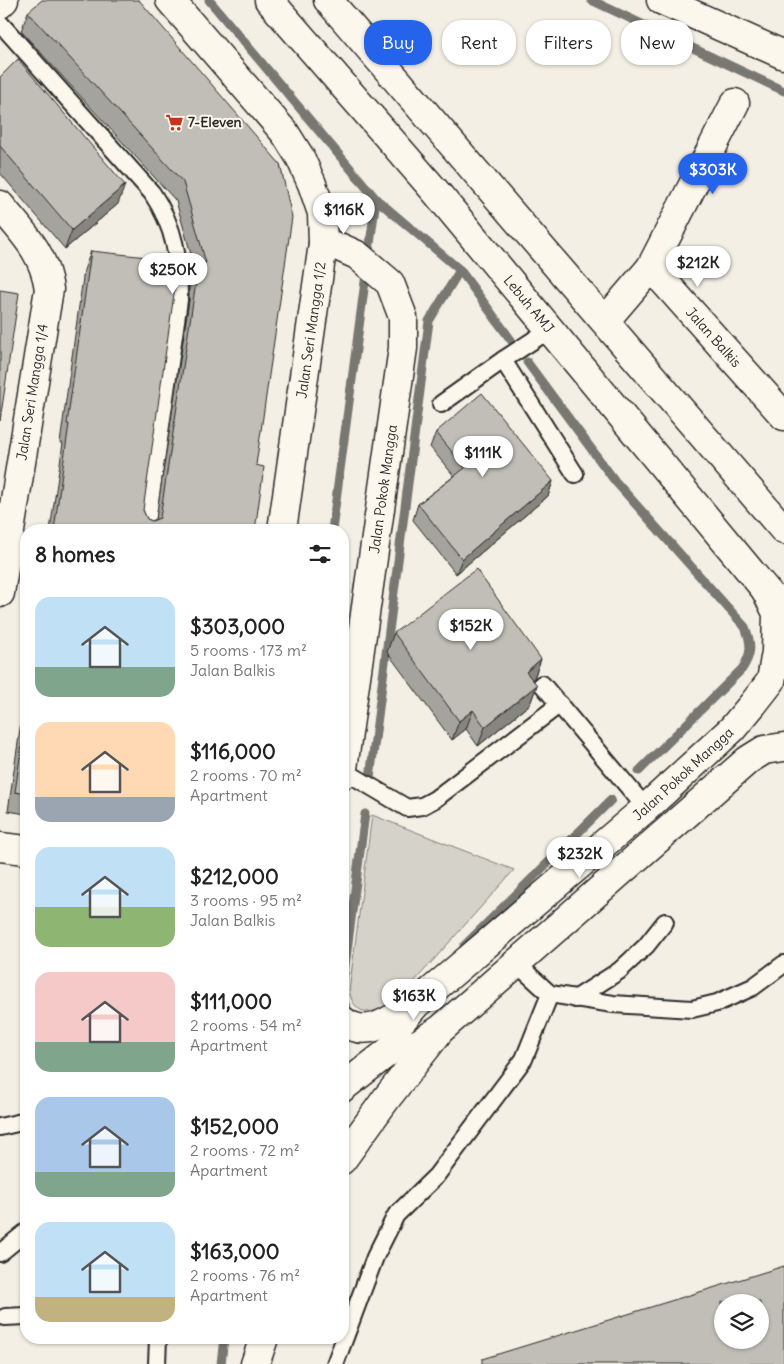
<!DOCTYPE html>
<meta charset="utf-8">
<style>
body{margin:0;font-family:Delius,sans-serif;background:#f6f6f6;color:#222;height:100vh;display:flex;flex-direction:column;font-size:19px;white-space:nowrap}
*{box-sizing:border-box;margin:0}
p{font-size:16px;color:#767676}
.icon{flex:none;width:28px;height:28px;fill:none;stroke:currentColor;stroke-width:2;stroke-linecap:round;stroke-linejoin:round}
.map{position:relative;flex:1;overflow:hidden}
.drawer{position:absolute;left:20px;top:524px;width:329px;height:820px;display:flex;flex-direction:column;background:#fff;border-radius:20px;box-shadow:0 1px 4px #0004}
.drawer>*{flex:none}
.guide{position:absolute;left:364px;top:20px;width:345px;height:45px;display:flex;gap:10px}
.buttons{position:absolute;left:714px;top:1294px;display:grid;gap:10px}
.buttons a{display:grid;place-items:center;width:55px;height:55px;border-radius:50%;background:#fff;box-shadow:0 1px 4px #0004;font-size:25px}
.price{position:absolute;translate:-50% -42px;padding:0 11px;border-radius:18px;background:#fff;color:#222;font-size:16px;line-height:32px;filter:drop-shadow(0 1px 2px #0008)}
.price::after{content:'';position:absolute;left:50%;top:30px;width:15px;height:11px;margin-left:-8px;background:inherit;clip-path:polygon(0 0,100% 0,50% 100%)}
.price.selected{background:#2563eb;color:#fff}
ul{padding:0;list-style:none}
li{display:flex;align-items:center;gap:15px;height:125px;padding:0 15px}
li span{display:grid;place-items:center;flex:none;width:140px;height:100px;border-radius:15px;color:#555}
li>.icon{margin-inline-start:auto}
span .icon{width:60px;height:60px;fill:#fffc;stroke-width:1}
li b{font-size:21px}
h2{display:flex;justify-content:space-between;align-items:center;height:60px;padding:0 15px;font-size:21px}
.pill{padding:0 18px;border-radius:20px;background:#fff;box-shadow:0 1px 4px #0004;font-size:18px;line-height:45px}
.pill.selected{background:#2563eb;color:#fff}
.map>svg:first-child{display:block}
</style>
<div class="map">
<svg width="784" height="1364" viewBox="0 0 784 1364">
<rect width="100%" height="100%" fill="#f3efe4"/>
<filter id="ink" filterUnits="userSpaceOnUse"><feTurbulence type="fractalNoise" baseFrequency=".02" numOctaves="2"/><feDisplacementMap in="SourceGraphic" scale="10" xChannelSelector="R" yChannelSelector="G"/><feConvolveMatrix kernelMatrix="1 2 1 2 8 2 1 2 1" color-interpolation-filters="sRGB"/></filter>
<g filter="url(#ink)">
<path fill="#d5d2c9" stroke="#807e7a" d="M372,815L514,870L395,1003C374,1013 356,1020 349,991Z"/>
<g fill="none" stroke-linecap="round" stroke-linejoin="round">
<g stroke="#787772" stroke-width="9">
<path d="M209,0L376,199L460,270L511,340"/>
<path d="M591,0L784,91"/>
<path d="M527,362L615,481L745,627C752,644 752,654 742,669L639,771"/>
<path d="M332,530L376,199"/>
<path d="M370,778L429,321L460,270"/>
<path d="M464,946L611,800"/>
<path d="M342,988L365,814"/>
<path d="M342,999L348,1011L353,1014"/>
<path d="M221,1364L224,1338"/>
</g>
<defs>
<g id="lane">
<path d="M0,23L152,193C176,229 179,258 179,300L146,530"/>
<path d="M503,360L575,474"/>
<path d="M441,404L503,360L549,330"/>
<path d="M542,684L646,808"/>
<path d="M343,770L407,808L422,806L435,799L560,704"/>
<path d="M516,963L550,994L613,1004L692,1009L717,1003L753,987L784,964"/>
<path d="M575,999L619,971L646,946L665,922"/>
<path d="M0,1127L26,1121"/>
<path d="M0,1253L26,1232"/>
<path d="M5,1317L26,1316"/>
<path d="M157,1364L158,1338"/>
<path d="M335,1364L375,1257L396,1215L436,1176L524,1059L550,994"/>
</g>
<g id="street">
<path d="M170,0L285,133L300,157L312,184L322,213L323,244L282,530"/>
<path d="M661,0L784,55"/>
<path d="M0,4L4,0"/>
<path d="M0,205C22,232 44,252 49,289L0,593"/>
<path d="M323,244L339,247L357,255L390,283L403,317V348L342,775"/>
<path d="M651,267L735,103"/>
<path id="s1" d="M605,321L651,267L784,416"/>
<path d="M0,847L26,850"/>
</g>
<g id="secondary">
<path d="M342,1020C365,1040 389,1021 410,1008"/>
<path id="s2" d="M397,1045L396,1027L416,1004L646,808L732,729L753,704L771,681L776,652L777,613L766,591"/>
<path d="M342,1088L397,1045H416L441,1029L748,760L764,750L784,747"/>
<path d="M342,1160L386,1099L437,1034"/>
<path d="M255,1364L264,1338"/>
</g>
<g id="highway">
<path id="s3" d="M269,0L436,192L784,612"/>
<path d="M328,0L784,530"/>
</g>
</defs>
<use href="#lane" stroke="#2b2b2b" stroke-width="20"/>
<use href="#street" stroke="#2b2b2b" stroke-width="31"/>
<use href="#secondary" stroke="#2b2b2b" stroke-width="31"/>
<use href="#highway" stroke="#2b2b2b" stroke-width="31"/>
<use href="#lane" stroke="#fbf7ec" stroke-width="16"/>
<use href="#street" stroke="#fbf7ec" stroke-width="28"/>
<use href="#secondary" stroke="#fbf7ec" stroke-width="28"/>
<use href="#highway" stroke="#fbf7ec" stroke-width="28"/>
</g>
<g fill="#a5a39d" stroke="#2b2b2b">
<path d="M28,12L280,164L256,465L255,530H50L63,443H60L84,270L91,251L143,510L147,519L152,521L156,519L189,301V281L194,265L176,201L21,31Z"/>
<path d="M0,77L118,204L65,249L0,173Z"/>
<path d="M436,432L553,481L548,496L456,574L413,520L418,504L454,476L430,447Z"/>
<path d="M394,633L541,659L534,678L532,680L537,685L530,704L478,746L466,729L452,740L387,652Z"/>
<path d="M26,688V814L8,811Z"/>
</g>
<g fill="#86857f" stroke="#2b2b2b">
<path d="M125,185L118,204L65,249L72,230Z"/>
<path d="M553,481L548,496L456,574L462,559Z"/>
<path d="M541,659L534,678L519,691L526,672Z"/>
<path d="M537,685L530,704L478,746L485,727Z"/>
<path d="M473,710L466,729L452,740L459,721Z"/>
</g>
<g fill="#c0beb6" stroke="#2b2b2b" fill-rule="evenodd">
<path d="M42,0H139L280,164L292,217L256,465L264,467L255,530H54L69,424H67L91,251L175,260L176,280L143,510L147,519L152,521L160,518L196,282V262L206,263L183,182L28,12Z"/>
<path d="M18,59L125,185L72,230L0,146V77Z"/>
<path d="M0,290L19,293L0,421Z"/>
<path d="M482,393L553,481L462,559L418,504L465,468L436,432Z"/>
<path d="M476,569L541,659L526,672L537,685L485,727L473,710L459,721L394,633Z"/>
<path d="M26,716V794L15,792Z"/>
<path d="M784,1266V1364H482V1359ZM722,1302H760V1340H722Z"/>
</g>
</g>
<defs>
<symbol id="supermarket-bare" viewBox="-9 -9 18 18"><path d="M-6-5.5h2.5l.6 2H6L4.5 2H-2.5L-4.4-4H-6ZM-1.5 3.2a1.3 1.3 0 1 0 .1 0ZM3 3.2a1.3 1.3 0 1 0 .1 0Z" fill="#c8321e" stroke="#fbf7ec" stroke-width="2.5" paint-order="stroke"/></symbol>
</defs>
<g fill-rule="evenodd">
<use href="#supermarket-bare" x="162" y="110" width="25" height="25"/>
</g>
<g text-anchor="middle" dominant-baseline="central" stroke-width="4" stroke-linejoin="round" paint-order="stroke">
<g font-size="14" font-weight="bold" fill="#2b2b2b" stroke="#fbf7ec" text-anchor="start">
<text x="188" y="122">7-Eleven</text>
</g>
<g font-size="14" fill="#2b2b2b" stroke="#fbf7ec">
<text stroke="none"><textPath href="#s3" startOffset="400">Lebuh AMJ</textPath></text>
<text transform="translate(311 330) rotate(-82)">Jalan Seri Mangga 1/2</text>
<text stroke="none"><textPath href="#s1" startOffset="165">Jalan Balkis</textPath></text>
<text transform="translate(32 392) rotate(-81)">Jalan Seri Mangga 1/4</text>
<text transform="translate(383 489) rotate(-82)">Jalan Pokok Mangga</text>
<text stroke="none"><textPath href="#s2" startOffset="401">Jalan Pokok Mangga</textPath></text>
</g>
</g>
</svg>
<div class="buttons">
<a><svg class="icon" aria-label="layers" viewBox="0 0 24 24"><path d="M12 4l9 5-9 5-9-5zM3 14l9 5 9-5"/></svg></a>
</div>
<b class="price selected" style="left:713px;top:195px">$303K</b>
<b class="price" style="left:344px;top:235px">$116K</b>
<b class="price" style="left:698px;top:288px">$212K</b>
<b class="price" style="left:173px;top:295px">$250K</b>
<b class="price" style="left:483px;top:478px">$111K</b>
<b class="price" style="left:471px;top:651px">$152K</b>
<b class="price" style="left:580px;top:879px">$232K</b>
<b class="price" style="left:414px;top:1021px">$163K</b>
<div class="guide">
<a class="pill selected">Buy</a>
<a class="pill">Rent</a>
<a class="pill">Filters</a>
<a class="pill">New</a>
</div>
<section class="drawer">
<h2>8 homes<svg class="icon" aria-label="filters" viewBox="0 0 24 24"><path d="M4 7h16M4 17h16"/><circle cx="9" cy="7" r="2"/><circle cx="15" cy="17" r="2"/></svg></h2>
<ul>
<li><span style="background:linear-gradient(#bfe0f5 70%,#7fa58c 0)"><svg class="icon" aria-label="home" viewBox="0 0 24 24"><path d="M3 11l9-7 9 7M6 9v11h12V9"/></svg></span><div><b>$303,000</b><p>5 rooms · 173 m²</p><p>Jalan Balkis</p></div></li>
<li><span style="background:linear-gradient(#ffd9b3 75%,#9aa5b1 0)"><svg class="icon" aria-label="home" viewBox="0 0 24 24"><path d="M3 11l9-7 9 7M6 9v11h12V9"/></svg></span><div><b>$116,000</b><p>2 rooms · 70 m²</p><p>Apartment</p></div></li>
<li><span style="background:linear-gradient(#bfe0f5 60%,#8fb573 0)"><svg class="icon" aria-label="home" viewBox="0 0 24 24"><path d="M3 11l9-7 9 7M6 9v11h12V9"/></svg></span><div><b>$212,000</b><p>3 rooms · 95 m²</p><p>Jalan Balkis</p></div></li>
<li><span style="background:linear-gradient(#f6c9c9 70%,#7fa58c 0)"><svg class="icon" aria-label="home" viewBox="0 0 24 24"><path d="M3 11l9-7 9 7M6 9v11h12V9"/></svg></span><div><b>$111,000</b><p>2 rooms · 54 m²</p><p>Apartment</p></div></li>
<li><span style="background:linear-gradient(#a9c7e8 75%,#7fa58c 0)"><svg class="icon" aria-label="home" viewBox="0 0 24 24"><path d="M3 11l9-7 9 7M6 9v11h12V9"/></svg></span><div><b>$152,000</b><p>2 rooms · 72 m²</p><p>Apartment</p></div></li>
<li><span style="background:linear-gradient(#bfe0f5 75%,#c2b280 0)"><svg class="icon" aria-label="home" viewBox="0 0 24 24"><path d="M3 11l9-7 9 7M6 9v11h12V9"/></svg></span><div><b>$163,000</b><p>2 rooms · 76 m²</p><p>Apartment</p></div></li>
</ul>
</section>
</div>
